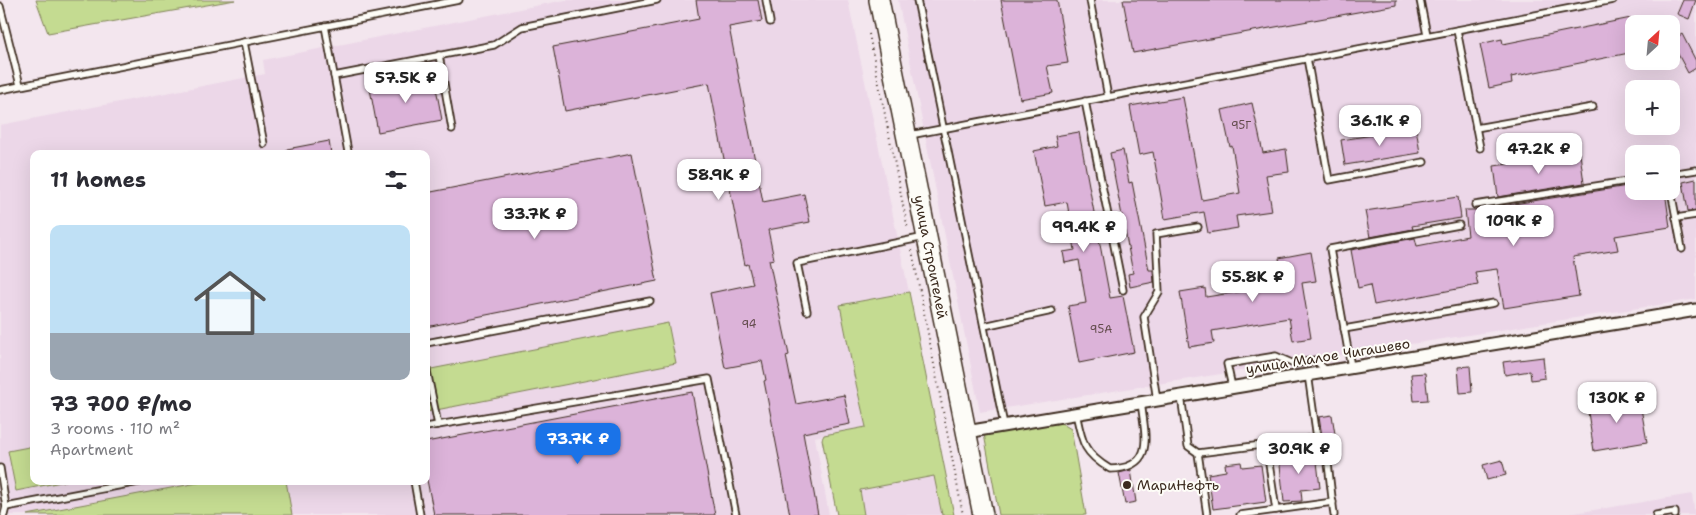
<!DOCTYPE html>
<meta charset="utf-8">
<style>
body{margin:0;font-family:"Shantell Sans",sans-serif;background:#f7f7f7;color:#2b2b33;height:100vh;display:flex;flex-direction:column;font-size:19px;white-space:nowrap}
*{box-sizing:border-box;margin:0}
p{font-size:16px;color:#7c7c81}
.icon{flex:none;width:28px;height:28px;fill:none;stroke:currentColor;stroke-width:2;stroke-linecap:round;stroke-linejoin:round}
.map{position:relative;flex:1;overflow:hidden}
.panel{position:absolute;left:30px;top:150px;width:400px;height:335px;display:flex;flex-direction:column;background:#fff;border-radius:10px;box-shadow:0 5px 20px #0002}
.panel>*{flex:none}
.needle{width:32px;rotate:26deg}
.buttons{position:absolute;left:1625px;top:15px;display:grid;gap:10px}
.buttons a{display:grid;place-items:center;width:55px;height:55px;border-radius:10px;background:#fff;box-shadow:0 5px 20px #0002;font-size:25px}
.price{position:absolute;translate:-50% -42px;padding:0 11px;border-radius:10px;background:#fff;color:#222;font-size:16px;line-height:32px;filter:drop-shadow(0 1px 2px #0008)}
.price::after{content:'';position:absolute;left:50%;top:30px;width:15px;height:11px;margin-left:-8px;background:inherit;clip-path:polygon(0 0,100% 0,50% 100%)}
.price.current{background:#1a73e8;color:#fff}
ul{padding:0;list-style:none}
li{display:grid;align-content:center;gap:10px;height:265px;padding:0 20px}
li+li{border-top:1px solid #e1e1e2}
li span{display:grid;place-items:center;height:155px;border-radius:10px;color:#555}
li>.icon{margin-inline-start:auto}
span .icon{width:90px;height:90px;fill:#fffc;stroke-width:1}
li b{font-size:21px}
h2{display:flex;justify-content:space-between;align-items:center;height:60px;padding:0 20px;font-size:21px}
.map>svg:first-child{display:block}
</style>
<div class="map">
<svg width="1696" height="515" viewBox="0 0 1696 515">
<rect width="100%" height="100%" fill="#f3e6ee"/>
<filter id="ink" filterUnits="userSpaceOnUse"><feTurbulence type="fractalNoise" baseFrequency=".02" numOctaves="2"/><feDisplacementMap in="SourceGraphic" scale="10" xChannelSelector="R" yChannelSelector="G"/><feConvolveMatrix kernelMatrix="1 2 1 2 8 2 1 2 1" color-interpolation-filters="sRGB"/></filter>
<g filter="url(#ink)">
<g fill="#ecd7e8" fill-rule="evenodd">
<path d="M565,0H848L909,292L840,305L854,375L866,427L815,437L829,515H0V125L265,74L263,60ZM34,154H426V481H34Z"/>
<path d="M898,0H1696V299L980,412ZM1634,24H1671V61H1634ZM1634,89H1671V126H1634ZM1634,154H1671V191H1634Z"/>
<path d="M935,476L942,515H864L859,490Z"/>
<path d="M1692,494L1695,515H1563Z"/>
</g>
<g fill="#c4db91" stroke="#808258">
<path d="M36,0H235L48,33Z"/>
<path d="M909,292L954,515H942L934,476L860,490L864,515H837L822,439L824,435L866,427L854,375L840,305Z"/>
<path d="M668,323L676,363L426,412V370Z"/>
<path d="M1061,423L1071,429L1086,515H999L984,434Z"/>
<path d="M34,446V481H66L16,491L8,451Z"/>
<path d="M208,481H286L292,515H27Z"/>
</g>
<g fill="#dcb3d9" stroke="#3b2a1e">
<path d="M696,0H758L762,21L729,27L763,202L804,194L810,222L768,230L774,259L769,260L789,355L786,356L790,376L796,404L844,395L850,424L803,433L818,515H790L764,381L766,380L762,361L725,368L710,293L753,284L748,264L745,265L709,83L565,111L553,47L699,19Z"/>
<path d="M1001,0H1057L1068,63L1047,66L1053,93L1020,99Z"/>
<path d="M1123,0H1396V5L1133,53Z"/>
<path d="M1683,0H1696L1689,19L1677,14Z"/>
<path d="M1631,18L1634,30V52L1511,77L1512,83L1489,88L1480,44L1502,39L1503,44Z"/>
<path d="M1682,34L1696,61V68L1688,73L1671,41Z"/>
<path d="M434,77L442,120L378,132L370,89Z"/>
<path d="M1183,97L1202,200L1240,193L1232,146L1230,147L1222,110L1252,103L1263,153L1286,149L1289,172L1266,175L1272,211L1236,216L1238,228L1208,233L1204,212L1165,219L1153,152L1139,155L1130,106Z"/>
<path d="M1416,128L1420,153L1345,165L1341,140Z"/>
<path d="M1079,132L1110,298L1123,296L1134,352L1079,363L1068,306L1086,303L1079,260L1065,263L1063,252L1075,250L1067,202L1045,206L1034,151L1057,146L1055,136Z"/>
<path d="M329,141L331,154H287V149Z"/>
<path d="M1123,150L1129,183L1132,182L1149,270H1153V271L1154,282L1130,287L1128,274L1133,273L1110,153Z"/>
<path d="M632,153L657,281L426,327V193Z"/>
<path d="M1580,154L1584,183L1498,197L1494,166Z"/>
<path d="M1696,179V210L1688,211L1683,182Z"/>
<path d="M1634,185V191H1665L1670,227L1615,236L1618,250L1573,257L1579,296L1504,308L1497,269L1475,272L1478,285L1374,305L1370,285L1358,288L1351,250L1415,238L1417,246L1468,236L1465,210H1476Z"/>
<path d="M1458,197L1461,218L1412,226L1413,229L1370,237L1365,211Z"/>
<path d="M1311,252L1316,281L1302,283L1311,338L1293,341L1289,318L1212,331L1214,343L1189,347L1180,292L1205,288L1206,297L1250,290L1248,276L1281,271L1279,258Z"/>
<path d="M1543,357L1545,378L1531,380L1530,371L1505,375L1503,362Z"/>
<path d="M1470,366L1472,392L1460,393L1458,367Z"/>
<path d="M1425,373L1428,400L1414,401L1411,374Z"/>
<path d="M692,392L715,515H434L426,475V442Z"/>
<path d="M1639,397L1647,442L1594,451L1587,406Z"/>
<path d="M1332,415L1335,434L1322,436L1319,417Z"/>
<path d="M1316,453L1320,488L1301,490L1302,501L1284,502L1279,456Z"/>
<path d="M1502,460L1506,475L1487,480L1483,465Z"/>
<path d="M1241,462L1242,467L1261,465L1266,502L1213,509L1208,474L1226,471L1225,464Z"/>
<path d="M1131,470L1136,502L1125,504L1119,473Z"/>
</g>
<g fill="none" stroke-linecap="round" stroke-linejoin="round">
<defs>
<g id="lane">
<path d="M766,0L770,22"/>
<path d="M917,0L1004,425"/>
<path d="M1090,0L1108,97"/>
<path d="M1420,0L1427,35"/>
<path d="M0,6L20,85"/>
<path d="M325,26L348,152"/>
<path d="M1457,30L1480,148"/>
<path d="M244,42L264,144"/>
<path d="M439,55L452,129"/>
<path d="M1307,58L1329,180L1424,162"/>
<path d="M334,76L494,45L522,27L657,0"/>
<path d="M0,90L459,0"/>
<path d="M1085,101L1123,290"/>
<path d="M1476,128L1593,107"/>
<path d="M910,135L1613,0"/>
<path d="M1671,174L1696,170"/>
<path d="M1671,191L1682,249"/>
<path d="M1475,205L1634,180"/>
<path d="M1676,218L1696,215"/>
<path d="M807,311L797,263L925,237"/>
<path d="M984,326L1052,311"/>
<path d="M1344,329L1494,303"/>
<path d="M426,343L650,301"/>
<path d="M426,366L438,425"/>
<path d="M1351,367L1330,249L1459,225"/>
<path d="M1308,374L1317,438"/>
<path d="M1232,387L1227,364L1276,356L1294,364L1315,360L1327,371"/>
<path d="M1181,396L1188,446L1198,453L1317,438L1326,446L1334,515"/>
<path d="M1157,400L1144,317L1159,292L1156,234L1198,227"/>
<path d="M1076,413C1082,442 1083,453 1110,469C1156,468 1145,436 1141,402"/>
<path d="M426,427L709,379L736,515"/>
<path d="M1266,444L1276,510"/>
<path d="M1198,453L1207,515"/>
<path d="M0,468L6,507L4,515"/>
<path d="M414,481L420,515"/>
<path d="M6,507L144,481"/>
<path d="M1240,515L1333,502"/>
<path d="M1656,515L1675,512V515"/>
</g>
<path id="street" d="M966,432L1696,310"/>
<path id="primary" d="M879,0L983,515"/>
</defs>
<use href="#lane" stroke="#3b2a1e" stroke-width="9"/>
<use href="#street" stroke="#3b2a1e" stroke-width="15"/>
<use href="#primary" stroke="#3b2a1e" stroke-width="22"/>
<g stroke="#3b2a1e" stroke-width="2" stroke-dasharray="1 4" stroke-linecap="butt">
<path d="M869,34L908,230"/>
<path d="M912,250L963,515"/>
</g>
<use href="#lane" stroke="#fdfcf7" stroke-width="5.5"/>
<use href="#street" stroke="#fdfcf7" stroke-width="11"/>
<use href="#primary" stroke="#fdfcf7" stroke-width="19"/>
</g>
</g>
<circle fill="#3b2a1e" stroke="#fdfcf7" stroke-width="2" cx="1127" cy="485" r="5"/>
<g text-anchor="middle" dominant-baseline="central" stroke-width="4" stroke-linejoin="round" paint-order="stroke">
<g font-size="11" fill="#634c4d">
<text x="1241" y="125">95Г</text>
<text x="749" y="324">94</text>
<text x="1101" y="329">95А</text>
</g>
<g font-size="14" fill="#3b2a1e" stroke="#fdfcf7">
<text transform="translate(931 257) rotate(79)">улица Строителей</text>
<text transform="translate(1328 356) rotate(-9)">улица Малое Чигашево</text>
</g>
<g font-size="14" fill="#3b2a1e" stroke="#fdfcf7" text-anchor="start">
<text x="1137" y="485">МариНефть</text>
</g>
</g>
</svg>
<div class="buttons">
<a><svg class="needle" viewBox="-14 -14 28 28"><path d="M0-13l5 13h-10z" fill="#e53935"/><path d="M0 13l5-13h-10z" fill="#7c7c81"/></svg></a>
<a>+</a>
<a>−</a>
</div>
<b class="price" style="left:406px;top:104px">57.5K ₽</b>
<b class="price" style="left:1380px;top:147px">36.1K ₽</b>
<b class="price" style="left:1539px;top:175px">47.2K ₽</b>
<b class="price" style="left:719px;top:201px">58.9K ₽</b>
<b class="price" style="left:535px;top:240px">33.7K ₽</b>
<b class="price" style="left:1514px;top:247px">109K ₽</b>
<b class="price" style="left:1084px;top:253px">99.4K ₽</b>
<b class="price" style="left:1253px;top:303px">55.8K ₽</b>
<b class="price" style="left:1617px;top:424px">130K ₽</b>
<b class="price current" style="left:578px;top:465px">73.7K ₽</b>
<b class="price" style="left:1299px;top:475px">30.9K ₽</b>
<section class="panel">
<h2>11 homes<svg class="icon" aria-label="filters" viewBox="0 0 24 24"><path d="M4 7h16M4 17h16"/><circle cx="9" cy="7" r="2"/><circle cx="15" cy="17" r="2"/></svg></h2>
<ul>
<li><span style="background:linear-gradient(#bfe0f5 70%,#9aa5b1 0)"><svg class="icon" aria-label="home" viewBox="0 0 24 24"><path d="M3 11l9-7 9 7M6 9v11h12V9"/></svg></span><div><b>73 700 ₽/mo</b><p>3 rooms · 110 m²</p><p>Apartment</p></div></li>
</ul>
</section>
</div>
